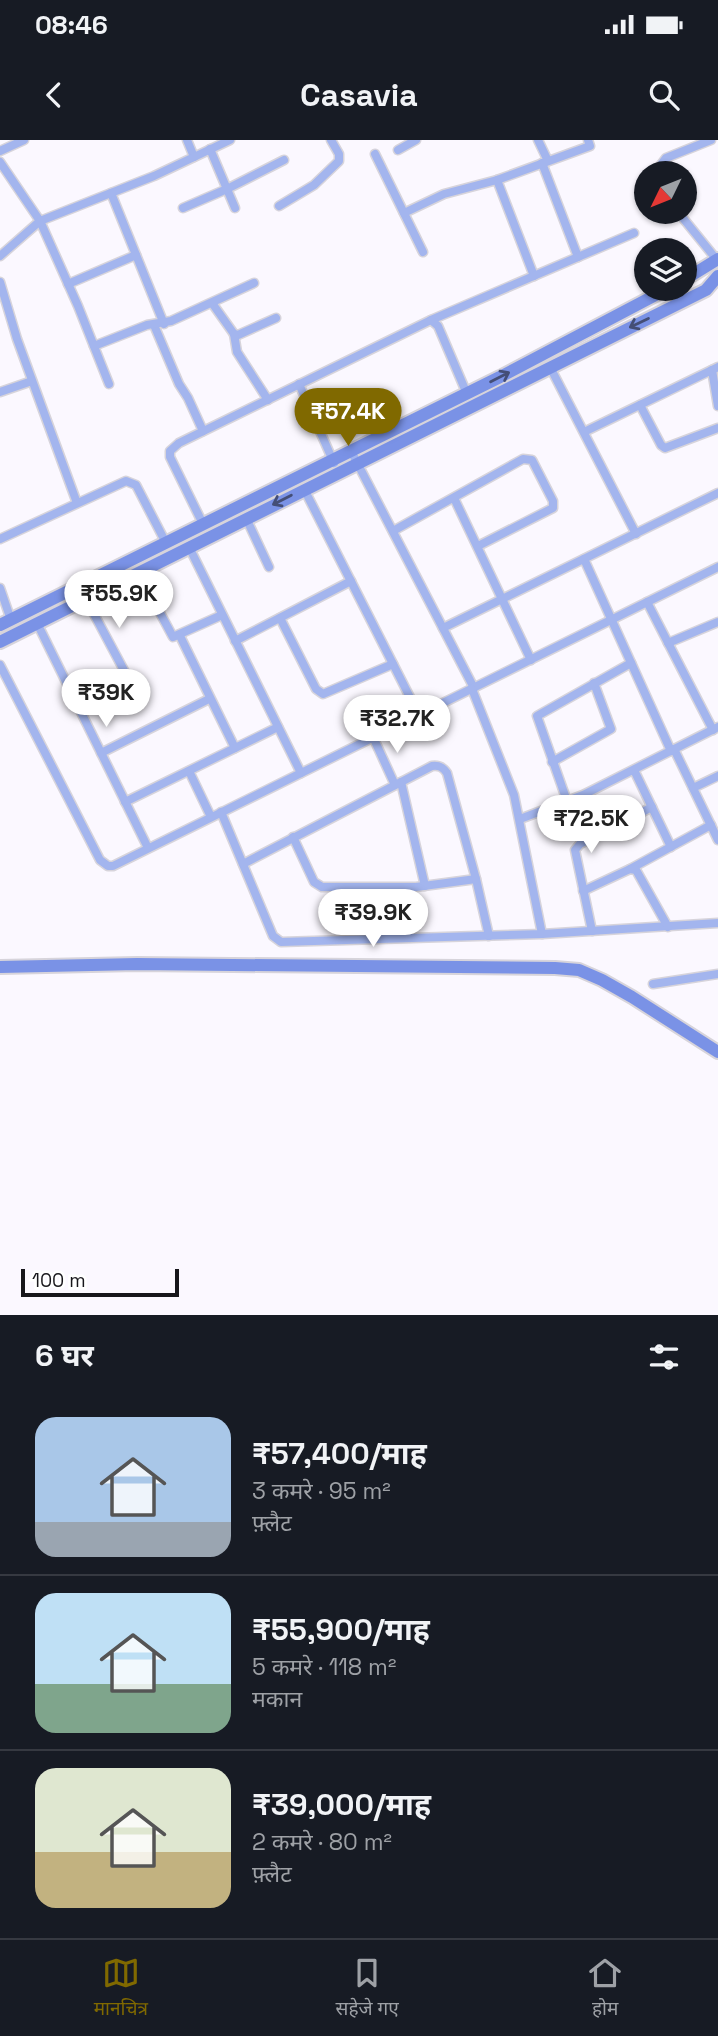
<!DOCTYPE html>
<html lang="hi">
<meta charset="utf-8">
<style>
body{margin:0;font-family:"Space Grotesk","Noto Sans Devanagari",sans-serif;background:#242831;color:#f1f3f6;height:100vh;display:flex;flex-direction:column;font-size:26px;white-space:nowrap}
*{box-sizing:border-box;margin:0}
p{font-size:23px;color:#9ea1a6}
.icon{flex:none;width:38px;height:38px;fill:none;stroke:currentColor;stroke-width:2;stroke-linecap:round;stroke-linejoin:round}
.map{position:relative;height:1175px;overflow:hidden}
.side{display:flex;flex-direction:column;background:#171b24;flex:1}
.side>*{flex:none}
.needle{width:46px;rotate:227deg}
.buttons{position:absolute;left:634px;top:21px;display:grid;gap:14px}
.buttons a{display:grid;place-items:center;width:63px;height:63px;border-radius:50%;background:#171b24;box-shadow:0 2px 5px #0004;font-size:35px}
.scale{position:absolute;left:21px;bottom:18px;width:158px;box-sizing:border-box;padding-left:7px;border:4px solid #17161b;border-top:0;font-size:19px;line-height:24px;white-space:nowrap;color:#17161b;-webkit-text-stroke:5px #fff;paint-order:stroke}
.price{position:absolute;translate:-50% -60px;padding:0 16px;border-radius:24px;background:#fff;color:#222;font-size:23px;line-height:46px;filter:drop-shadow(0 2px 4px #0008)}
.price::after{content:'';position:absolute;left:50%;top:42px;width:21px;height:16px;margin-left:-10px;background:inherit;clip-path:polygon(0 0,100% 0,50% 100%)}
.price.current{background:#806900;color:#fff}
ul{padding:0;list-style:none}
li{display:flex;align-items:center;gap:21px;height:175px;padding:0 35px}
li+li{border-top:2px solid #363941}
li span{display:grid;place-items:center;flex:none;width:196px;height:140px;border-radius:21px;color:#555}
li>.icon{margin-inline-start:auto}
span .icon{width:84px;height:84px;fill:#fffc;stroke-width:1}
li b{font-size:30px}
h2{display:flex;justify-content:space-between;align-items:center;height:84px;padding:0 35px;font-size:30px}
.status{display:flex;justify-content:space-between;align-items:center;height:49px;padding:0 35px;background:#171b24;direction:ltr}
.status svg{height:19px;fill:currentColor}
header{display:flex;justify-content:space-between;align-items:center;height:91px;padding:0 35px;background:#171b24;font-size:32px;font-weight:700}
.menu{display:flex;justify-content:space-around;align-items:center;height:98px;border-top:2px solid #363941;background:#171b24;font-size:19px;color:#9ea1a6}
.menu a{display:grid;justify-items:center;gap:4px}
.menu .current{color:#806900}
.map>svg:first-child{display:block}
</style>
<div class="status"><b>08:46</b><svg viewBox="0 0 49 12"><path d="M0 12V9h3v3zM5 12V6h3v6zM10 12V3h3v9zM15 12V0h3v12zM26 1h20v11H26zM47 4h2v5h-2z"/></svg></div>
<header><svg class="icon" aria-label="back" viewBox="0 0 24 24"><path d="M15 5l-7 7 7 7"/></svg>Casavia<svg class="icon" aria-label="search" viewBox="0 0 24 24"><circle cx="10" cy="10" r="6"/><path d="M15 15l6 6"/></svg></header>
<div class="map">
<svg width="718" height="1175" viewBox="0 0 718 1175">
<rect width="100%" height="100%" fill="#fbf8ff"/>
<g fill="none" stroke-linecap="round" stroke-linejoin="round">
<defs>
<g id="street">
<path d="M187,0L194,17"/>
<path d="M538,0L548,21"/>
<path d="M210,9L235,68"/>
<path d="M398,10L416,0"/>
<path d="M0,11L24,0"/>
<path d="M375,14L423,112"/>
<path d="M0,22L40,81L78,166L109,244"/>
<path d="M542,23L578,117"/>
<path d="M661,33L660,26L666,18L711,0"/>
<path d="M497,40L534,136"/>
<path d="M111,53L164,184"/>
<path d="M279,66L314,45L339,21V14L331,0"/>
<path d="M183,68L227,49L284,20"/>
<path d="M678,72L717,120"/>
<path d="M404,73L444,54L497,40L590,6L588,0"/>
<path d="M0,116L40,81L154,36L230,0"/>
<path d="M0,142L17,199L77,363"/>
<path d="M68,144L136,115"/>
<path d="M212,163L234,194L238,195L276,178"/>
<path d="M431,180L634,93"/>
<path d="M154,185L179,244L188,258L203,291"/>
<path d="M234,194L237,212L268,260"/>
<path d="M94,206L147,185L171,181L254,143"/>
<path d="M550,227L636,394"/>
<path d="M712,230L718,266"/>
<path d="M299,244L334,323"/>
<path d="M0,252L32,241"/>
<path d="M640,265L661,305L665,308L718,288"/>
<path d="M584,292L718,227"/>
<path d="M351,311L474,548"/>
<path d="M304,349L419,575"/>
<path d="M454,358L531,520"/>
<path d="M246,378L269,427"/>
<path d="M203,384L170,317V311L179,303L431,180L438,186L467,254"/>
<path d="M393,391L523,319L532,320L553,361V368L478,406"/>
<path d="M0,399L126,341L136,345L166,403"/>
<path d="M189,407L301,633"/>
<path d="M584,419L671,611"/>
<path d="M138,432L173,497L222,475"/>
<path d="M0,448L11,480"/>
<path d="M86,459L127,536"/>
<path d="M647,462L713,590"/>
<path d="M280,478L316,549L323,554L393,524"/>
<path d="M37,483L148,708"/>
<path d="M443,488L718,353"/>
<path d="M180,496L235,608"/>
<path d="M235,501L351,441"/>
<path d="M668,503L718,482"/>
<path d="M0,525L100,720L108,726H113L718,427"/>
<path d="M472,549L514,655L542,794"/>
<path d="M373,597L395,645"/>
<path d="M674,609L718,700"/>
<path d="M101,613L209,559"/>
<path d="M552,622L611,589L594,543"/>
<path d="M634,630L671,707"/>
<path d="M189,631L211,677"/>
<path d="M401,642L425,746"/>
<path d="M693,648L718,636"/>
<path d="M567,661L537,576L631,523"/>
<path d="M125,662L278,587"/>
<path d="M221,672L273,796L281,802L542,794L718,783"/>
<path d="M520,679L583,655L718,587"/>
<path d="M293,697L314,742L322,747H416L476,739"/>
<path d="M243,724L432,626C439,625 443,627 447,633L476,739L489,796"/>
<path d="M630,729L711,685"/>
<path d="M583,751L630,729L636,730L668,787"/>
<path d="M592,791L575,710L580,704L652,667"/>
<path d="M653,844L718,834"/>
</g>
<g id="secondary">
<path d="M684,140L718,119"/>
<path d="M0,485L500,237L667,149"/>
<path d="M0,502L706,150L718,136"/>
<path d="M0,827L137,824L555,828L579,830L602,840L632,857L718,912"/>
</g>
</defs>
<use href="#street" stroke="#d7d4db" stroke-width="11"/>
<use href="#secondary" stroke="#d7d4db" stroke-width="16"/>
<use href="#street" stroke="#a3b5ee" stroke-width="8"/>
<use href="#secondary" stroke="#7a92e6" stroke-width="12"/>
</g>
<defs><path id="oneway-shaft" d="M-6 0H5M1.5-3L5.5 0L1.5 3" fill="none" stroke-width="1.6" stroke-linecap="round" stroke-linejoin="round" transform="scale(1.75)"/></defs>
<g stroke="#444e76">
<use href="#oneway-shaft" transform="translate(639 183) rotate(154)"/>
<use href="#oneway-shaft" transform="translate(500 237) rotate(-27)"/>
<use href="#oneway-shaft" transform="translate(282 360) rotate(153)"/>
</g>
</svg>
<div class="buttons">
<a><svg class="needle" viewBox="-14 -14 28 28"><path d="M0-13l5 13h-10z" fill="#e53935"/><path d="M0 13l5-13h-10z" fill="#9ea1a6"/></svg></a>
<a><svg class="icon" aria-label="layers" viewBox="0 0 24 24"><path d="M12 4l9 5-9 5-9-5zM3 14l9 5 9-5"/></svg></a>
</div>
<div class="scale">100 m</div>
<b class="price current" style="left:348px;top:308px">₹57.4K</b>
<b class="price" style="left:119px;top:490px">₹55.9K</b>
<b class="price" style="left:106px;top:589px">₹39K</b>
<b class="price" style="left:397px;top:615px">₹32.7K</b>
<b class="price" style="left:591px;top:715px">₹72.5K</b>
<b class="price" style="left:373px;top:809px">₹39.9K</b>
</div>
<section class="side">
<h2>6 घर<svg class="icon" aria-label="filters" viewBox="0 0 24 24"><path d="M4 7h16M4 17h16"/><circle cx="9" cy="7" r="2"/><circle cx="15" cy="17" r="2"/></svg></h2>
<ul>
<li><span style="background:linear-gradient(#a9c7e8 75%,#9aa5b1 0)"><svg class="icon" aria-label="home" viewBox="0 0 24 24"><path d="M3 11l9-7 9 7M6 9v11h12V9"/></svg></span><div><b>₹57,400/माह</b><p>3 कमरे · 95 m²</p><p>फ़्लैट</p></div></li>
<li><span style="background:linear-gradient(#bfe0f5 65%,#7fa58c 0)"><svg class="icon" aria-label="home" viewBox="0 0 24 24"><path d="M3 11l9-7 9 7M6 9v11h12V9"/></svg></span><div><b>₹55,900/माह</b><p>5 कमरे · 118 m²</p><p>मकान</p></div></li>
<li><span style="background:linear-gradient(#dfe7d0 60%,#c2b280 0)"><svg class="icon" aria-label="home" viewBox="0 0 24 24"><path d="M3 11l9-7 9 7M6 9v11h12V9"/></svg></span><div><b>₹39,000/माह</b><p>2 कमरे · 80 m²</p><p>फ़्लैट</p></div></li>
</ul>
</section>
<nav class="menu">
<a class="current"><svg class="icon" aria-label="map" viewBox="0 0 24 24"><path d="M3 6l6-2 6 2 6-2v14l-6 2-6-2-6 2zM9 4v14M15 6v14"/></svg>मानचित्र</a>
<a><svg class="icon" aria-label="saved" viewBox="0 0 24 24"><path d="M7 4h10v16l-5-4-5 4z"/></svg>सहेजे गए</a>
<a><svg class="icon" aria-label="home" viewBox="0 0 24 24"><path d="M3 11l9-7 9 7M6 9v11h12V9"/></svg>होम</a>
</nav>
